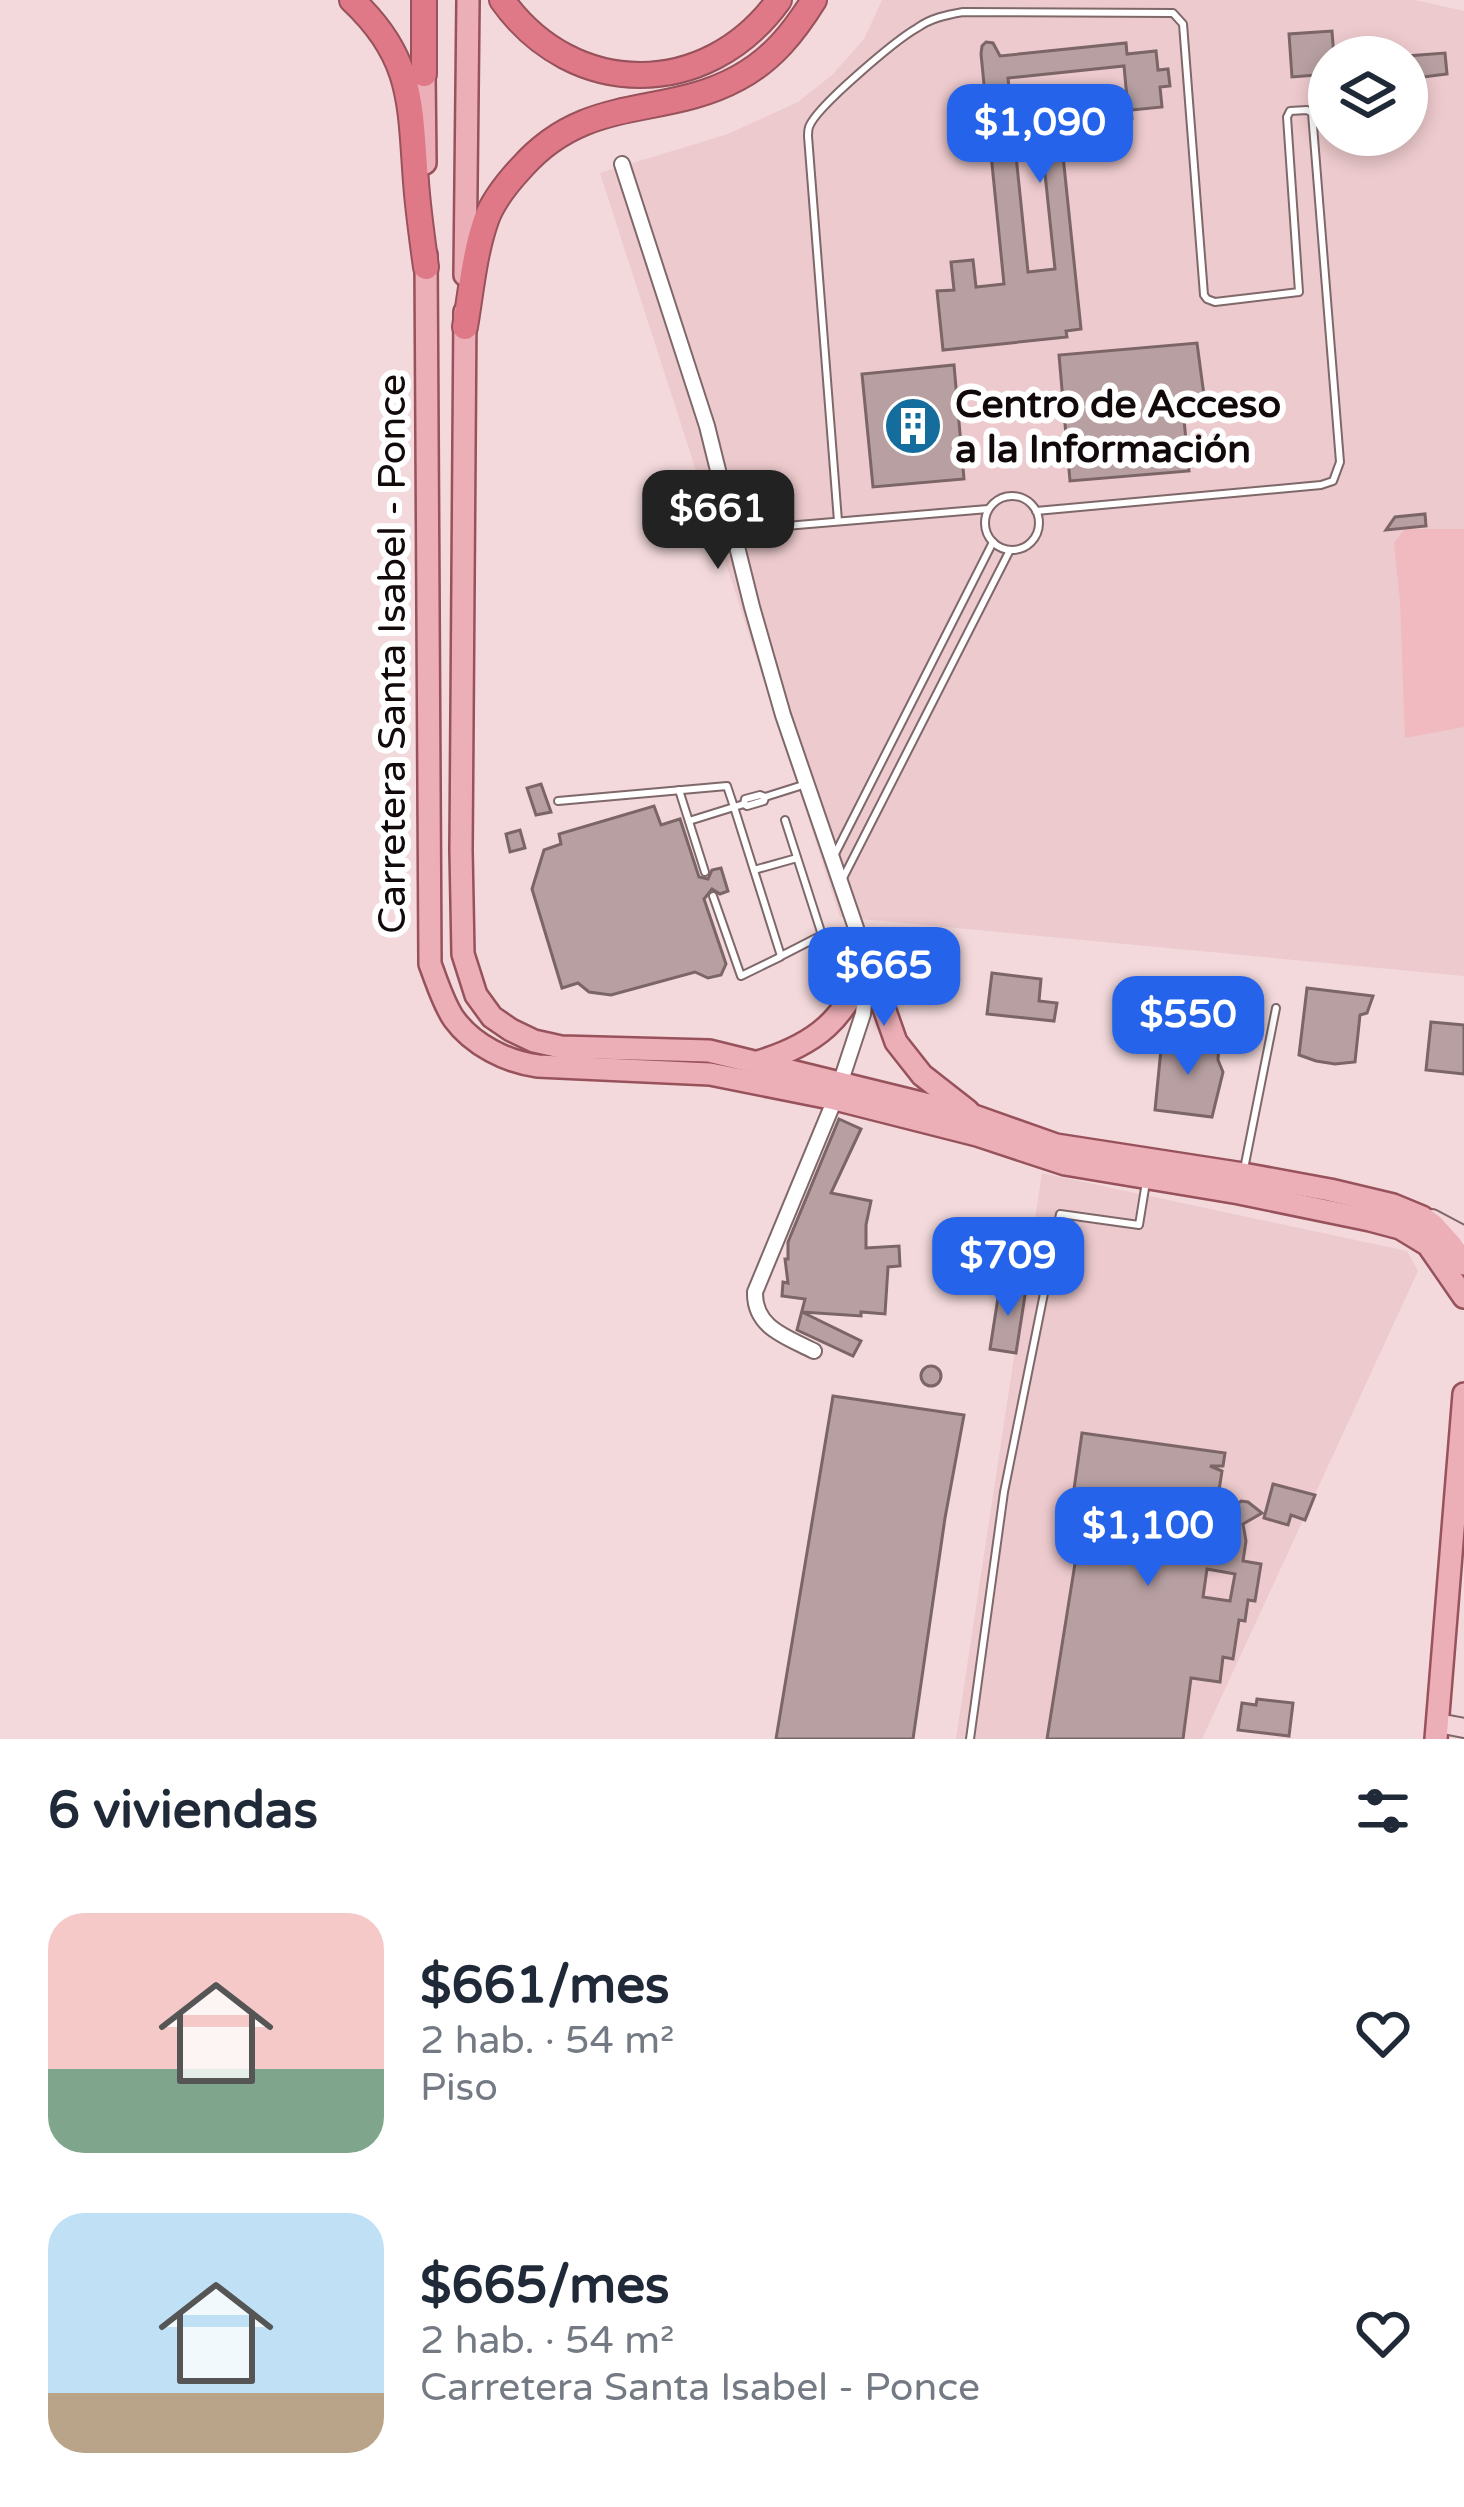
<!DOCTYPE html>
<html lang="es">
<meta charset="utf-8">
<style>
body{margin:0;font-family:"Varela Round",sans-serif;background:#f6f6f7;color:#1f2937;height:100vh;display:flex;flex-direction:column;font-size:45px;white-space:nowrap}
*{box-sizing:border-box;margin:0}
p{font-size:39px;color:#747a83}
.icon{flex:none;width:66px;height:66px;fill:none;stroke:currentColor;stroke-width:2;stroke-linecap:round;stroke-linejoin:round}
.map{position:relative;height:1739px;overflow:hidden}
.side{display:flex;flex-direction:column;background:#fff;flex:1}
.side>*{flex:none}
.fabs{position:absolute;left:1308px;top:36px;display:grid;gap:24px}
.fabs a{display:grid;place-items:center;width:120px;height:120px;border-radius:50%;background:#fff;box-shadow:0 6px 18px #0003;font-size:60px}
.price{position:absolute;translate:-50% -102px;padding:0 27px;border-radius:24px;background:#2563eb;color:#fff;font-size:39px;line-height:78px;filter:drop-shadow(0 3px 6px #0008)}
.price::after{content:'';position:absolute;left:50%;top:72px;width:36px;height:27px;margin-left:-18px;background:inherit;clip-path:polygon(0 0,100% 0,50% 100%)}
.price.current{background:#222;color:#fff}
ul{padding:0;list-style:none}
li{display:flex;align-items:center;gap:36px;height:300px;padding:0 48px}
li span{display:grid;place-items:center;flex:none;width:336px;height:240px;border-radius:36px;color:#555}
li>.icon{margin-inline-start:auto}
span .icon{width:144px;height:144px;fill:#fffc;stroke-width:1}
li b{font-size:51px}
h2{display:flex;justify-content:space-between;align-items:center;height:144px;padding:0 48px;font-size:51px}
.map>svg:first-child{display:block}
</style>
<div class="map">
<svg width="1464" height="1739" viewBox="0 0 1464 1739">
<rect width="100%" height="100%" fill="#f3d9db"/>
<g fill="#edcacd" fill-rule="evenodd">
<path d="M882,0H1415L1464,11V976L840,917L600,173L728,134L798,102L832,75L864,39ZM1329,57H1407V135H1329Z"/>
<path d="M1042,1173L1407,1251L1418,1271L1202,1739H956Z"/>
</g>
<path fill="#f0bac0" d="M1405,529H1464V727L1405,738L1400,601L1394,543Z"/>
<g fill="#b8a0a2" stroke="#7b6567" stroke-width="3" fill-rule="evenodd">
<path d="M1332,31L1334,57H1329V74L1292,77L1289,34Z"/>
<path d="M986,42L993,43L1000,56L1126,43L1127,54L1156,51L1158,70L1168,69L1170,86L1160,87L1162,107L1131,110L1132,119L1060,127L1081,329L1066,331L1067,337L943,350L937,291L954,290L951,262L973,260L976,287L1004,284L981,54L982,46ZM1124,66L1127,98L1038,107L1055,269L1028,272L1008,78Z"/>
<path d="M1445,53L1447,74L1407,79V56Z"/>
<path d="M1197,343L1207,418L1184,420L1189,471L1070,481L1059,355Z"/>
<path d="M954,365L964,479L873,487L862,374Z"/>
<path d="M1425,514L1426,526L1386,530L1395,517Z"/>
<path d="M541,784L551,812L536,815L527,788Z"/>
<path d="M654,806L661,825L680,819L699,877L708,879L712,870L721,868L728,891L720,894L712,889L704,899L726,964L721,975L708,978L695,972L611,995L589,992L578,983L562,988L532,889L544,850L561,844L559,834Z"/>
<path d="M520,830L525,848L510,852L506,834Z"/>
<path d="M992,973L1041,979L1039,1001L1057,1003L1054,1021L987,1014Z"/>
<path d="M1307,988L1373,996L1367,1013L1360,1015L1355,1062L1335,1064L1316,1061L1299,1055Z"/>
<path d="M1431,1022L1464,1025V1074L1426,1070Z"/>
<path d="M1162,1039L1219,1045L1218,1060L1223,1072L1212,1117L1155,1110Z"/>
<path d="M839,1119L861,1129L831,1193L871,1201L866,1225V1248L899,1246L900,1266L888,1267L885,1314L861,1312V1316L802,1312L861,1341L853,1356L797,1330L805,1299L782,1296L783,1282L788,1283L785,1259H788V1242Z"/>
<path d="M1000,1285L1026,1289L1016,1353L990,1349Z"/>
<circle cx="931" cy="1376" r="10"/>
<path d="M833,1396L964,1415L945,1518L913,1739H776Z"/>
<path d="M1082,1433L1225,1453L1223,1466H1210L1222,1471L1214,1523L1241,1501L1248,1502L1262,1513L1243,1524L1246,1541L1243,1561L1261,1564L1255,1601L1248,1600L1245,1621L1239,1620L1233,1659L1223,1657L1220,1682L1191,1678L1183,1739H1047L1081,1526L1069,1524ZM1207,1569L1235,1574L1230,1601L1203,1597Z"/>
<path d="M1273,1484L1315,1495L1305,1520L1291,1515L1288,1525L1264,1518Z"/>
<path d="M1257,1699L1293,1703L1289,1736L1238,1730L1242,1703L1256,1705Z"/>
</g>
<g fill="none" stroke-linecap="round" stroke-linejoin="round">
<defs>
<g id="lane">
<circle cx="1012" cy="523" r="27"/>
<path d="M838,521L808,136C808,133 808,130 809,127C816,107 896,40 917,28C931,18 946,15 963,12L1173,13L1183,24L1204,295L1207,299L1215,302L1299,292L1287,117L1290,111L1307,110L1312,113L1340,462L1333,481L1321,485L1036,511"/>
<path d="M737,530L988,509"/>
<path d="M679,790L705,872"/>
<path d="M558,801L727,786L734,807L689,821"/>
<path d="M744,804L747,806L764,801L765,797"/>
<path d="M785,820L822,935L781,956L734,807L744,804L745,799L760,795L765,797L803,785"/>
<path d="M835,854L993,542"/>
<path d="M754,870L797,858"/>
<path d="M842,880L1010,550"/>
<path d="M713,896L741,976L780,957"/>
<path d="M1244,1169L1276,1008"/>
<path d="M970,1739L1004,1492L1060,1214L1139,1225L1146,1182"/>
</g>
<path id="street" d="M622,164L707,426L752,607L783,715L868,963L863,1014L835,1099L755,1292C754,1328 787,1337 814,1351"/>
<g id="secondary">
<path d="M1432,1219L1464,1236"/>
<path d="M1438,1723L1464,1728"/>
</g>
<g id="primary">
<path d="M424,74L425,163"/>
<path d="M426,255L430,964C437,982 443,1003 454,1019C473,1045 507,1062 538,1066L710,1074L835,1099L977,1135L1065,1164L1239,1193L1370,1220L1400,1228L1428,1245L1464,1297"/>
<path d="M465,275L468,0"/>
<path d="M465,312L461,850L463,954L476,995L492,1017L511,1030L534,1041L561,1047L709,1051L974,1116L1056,1145L1243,1174L1330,1190L1393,1205L1422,1217L1434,1226L1451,1245L1464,1264"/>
<path d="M868,963L896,1042L922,1075L968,1111"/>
<path d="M758,1062C817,1044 844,1020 868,963"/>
<path d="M1436,1739L1464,1394"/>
</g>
<g id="highway">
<path d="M352,0C414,58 410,104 416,182C418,210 422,238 426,267"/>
<path d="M424,0V74"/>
<path d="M502,0C573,100 707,100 779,0"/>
<path d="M465,327C471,292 474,254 486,220C493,200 508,182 522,167C588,93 663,119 738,78C772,60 794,32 814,0"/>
</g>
</defs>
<use href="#lane" stroke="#7f686a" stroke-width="10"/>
<use href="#street" stroke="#7f686a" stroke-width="18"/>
<use href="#secondary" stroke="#7f686a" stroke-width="22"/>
<use href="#primary" stroke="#97525b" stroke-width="26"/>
<use href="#highway" stroke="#97525b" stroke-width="28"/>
<use href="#lane" stroke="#fff" stroke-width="6"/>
<use href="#street" stroke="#fff" stroke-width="14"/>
<use href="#secondary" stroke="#f5d7db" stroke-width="18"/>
<use href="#primary" stroke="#ecafb7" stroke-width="21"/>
<use href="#highway" stroke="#df7987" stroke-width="24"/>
</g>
<defs>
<symbol id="building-disc" viewBox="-11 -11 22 22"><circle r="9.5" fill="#146d9d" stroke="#fff"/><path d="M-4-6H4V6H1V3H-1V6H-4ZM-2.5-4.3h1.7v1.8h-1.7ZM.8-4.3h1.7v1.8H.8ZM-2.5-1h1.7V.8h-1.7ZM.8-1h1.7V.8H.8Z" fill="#fff"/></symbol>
</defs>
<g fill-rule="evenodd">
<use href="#building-disc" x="880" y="393" width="66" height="66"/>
</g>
<g text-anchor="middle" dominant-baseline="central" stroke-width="12" stroke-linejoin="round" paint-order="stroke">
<g font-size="39" font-weight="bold" fill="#11090a" stroke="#fff" text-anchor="start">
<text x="955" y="404">Centro de Acceso<tspan x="955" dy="45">a la Información</tspan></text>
</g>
<g font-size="39" fill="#11090a" stroke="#fff">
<text transform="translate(392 654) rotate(-90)">Carretera Santa Isabel - Ponce</text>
</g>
</g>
</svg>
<div class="fabs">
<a><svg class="icon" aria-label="layers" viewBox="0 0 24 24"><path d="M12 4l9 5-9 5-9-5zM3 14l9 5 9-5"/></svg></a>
</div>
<b class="price" style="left:1040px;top:186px">$1,090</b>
<b class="price current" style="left:718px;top:572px">$661</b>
<b class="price" style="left:884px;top:1029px">$665</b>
<b class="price" style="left:1188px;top:1078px">$550</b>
<b class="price" style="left:1008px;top:1319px">$709</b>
<b class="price" style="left:1148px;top:1589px">$1,100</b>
</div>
<section class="side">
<h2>6 viviendas<svg class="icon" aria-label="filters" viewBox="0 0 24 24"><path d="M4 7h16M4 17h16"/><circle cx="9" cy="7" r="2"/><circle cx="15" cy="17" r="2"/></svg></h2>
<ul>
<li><span style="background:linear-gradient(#f6c9c9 65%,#7fa58c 0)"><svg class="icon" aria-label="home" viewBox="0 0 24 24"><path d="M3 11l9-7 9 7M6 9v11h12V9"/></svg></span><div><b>$661/mes</b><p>2 hab. · 54 m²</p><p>Piso</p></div><svg class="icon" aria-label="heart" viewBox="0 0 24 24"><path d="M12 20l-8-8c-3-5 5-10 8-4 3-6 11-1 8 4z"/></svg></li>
<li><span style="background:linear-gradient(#bfe0f5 75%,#b9a48a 0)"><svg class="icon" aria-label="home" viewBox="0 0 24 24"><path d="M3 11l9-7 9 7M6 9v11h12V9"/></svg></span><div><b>$665/mes</b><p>2 hab. · 54 m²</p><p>Carretera Santa Isabel - Ponce</p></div><svg class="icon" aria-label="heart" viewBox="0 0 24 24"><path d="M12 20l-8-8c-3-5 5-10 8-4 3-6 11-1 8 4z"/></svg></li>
</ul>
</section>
